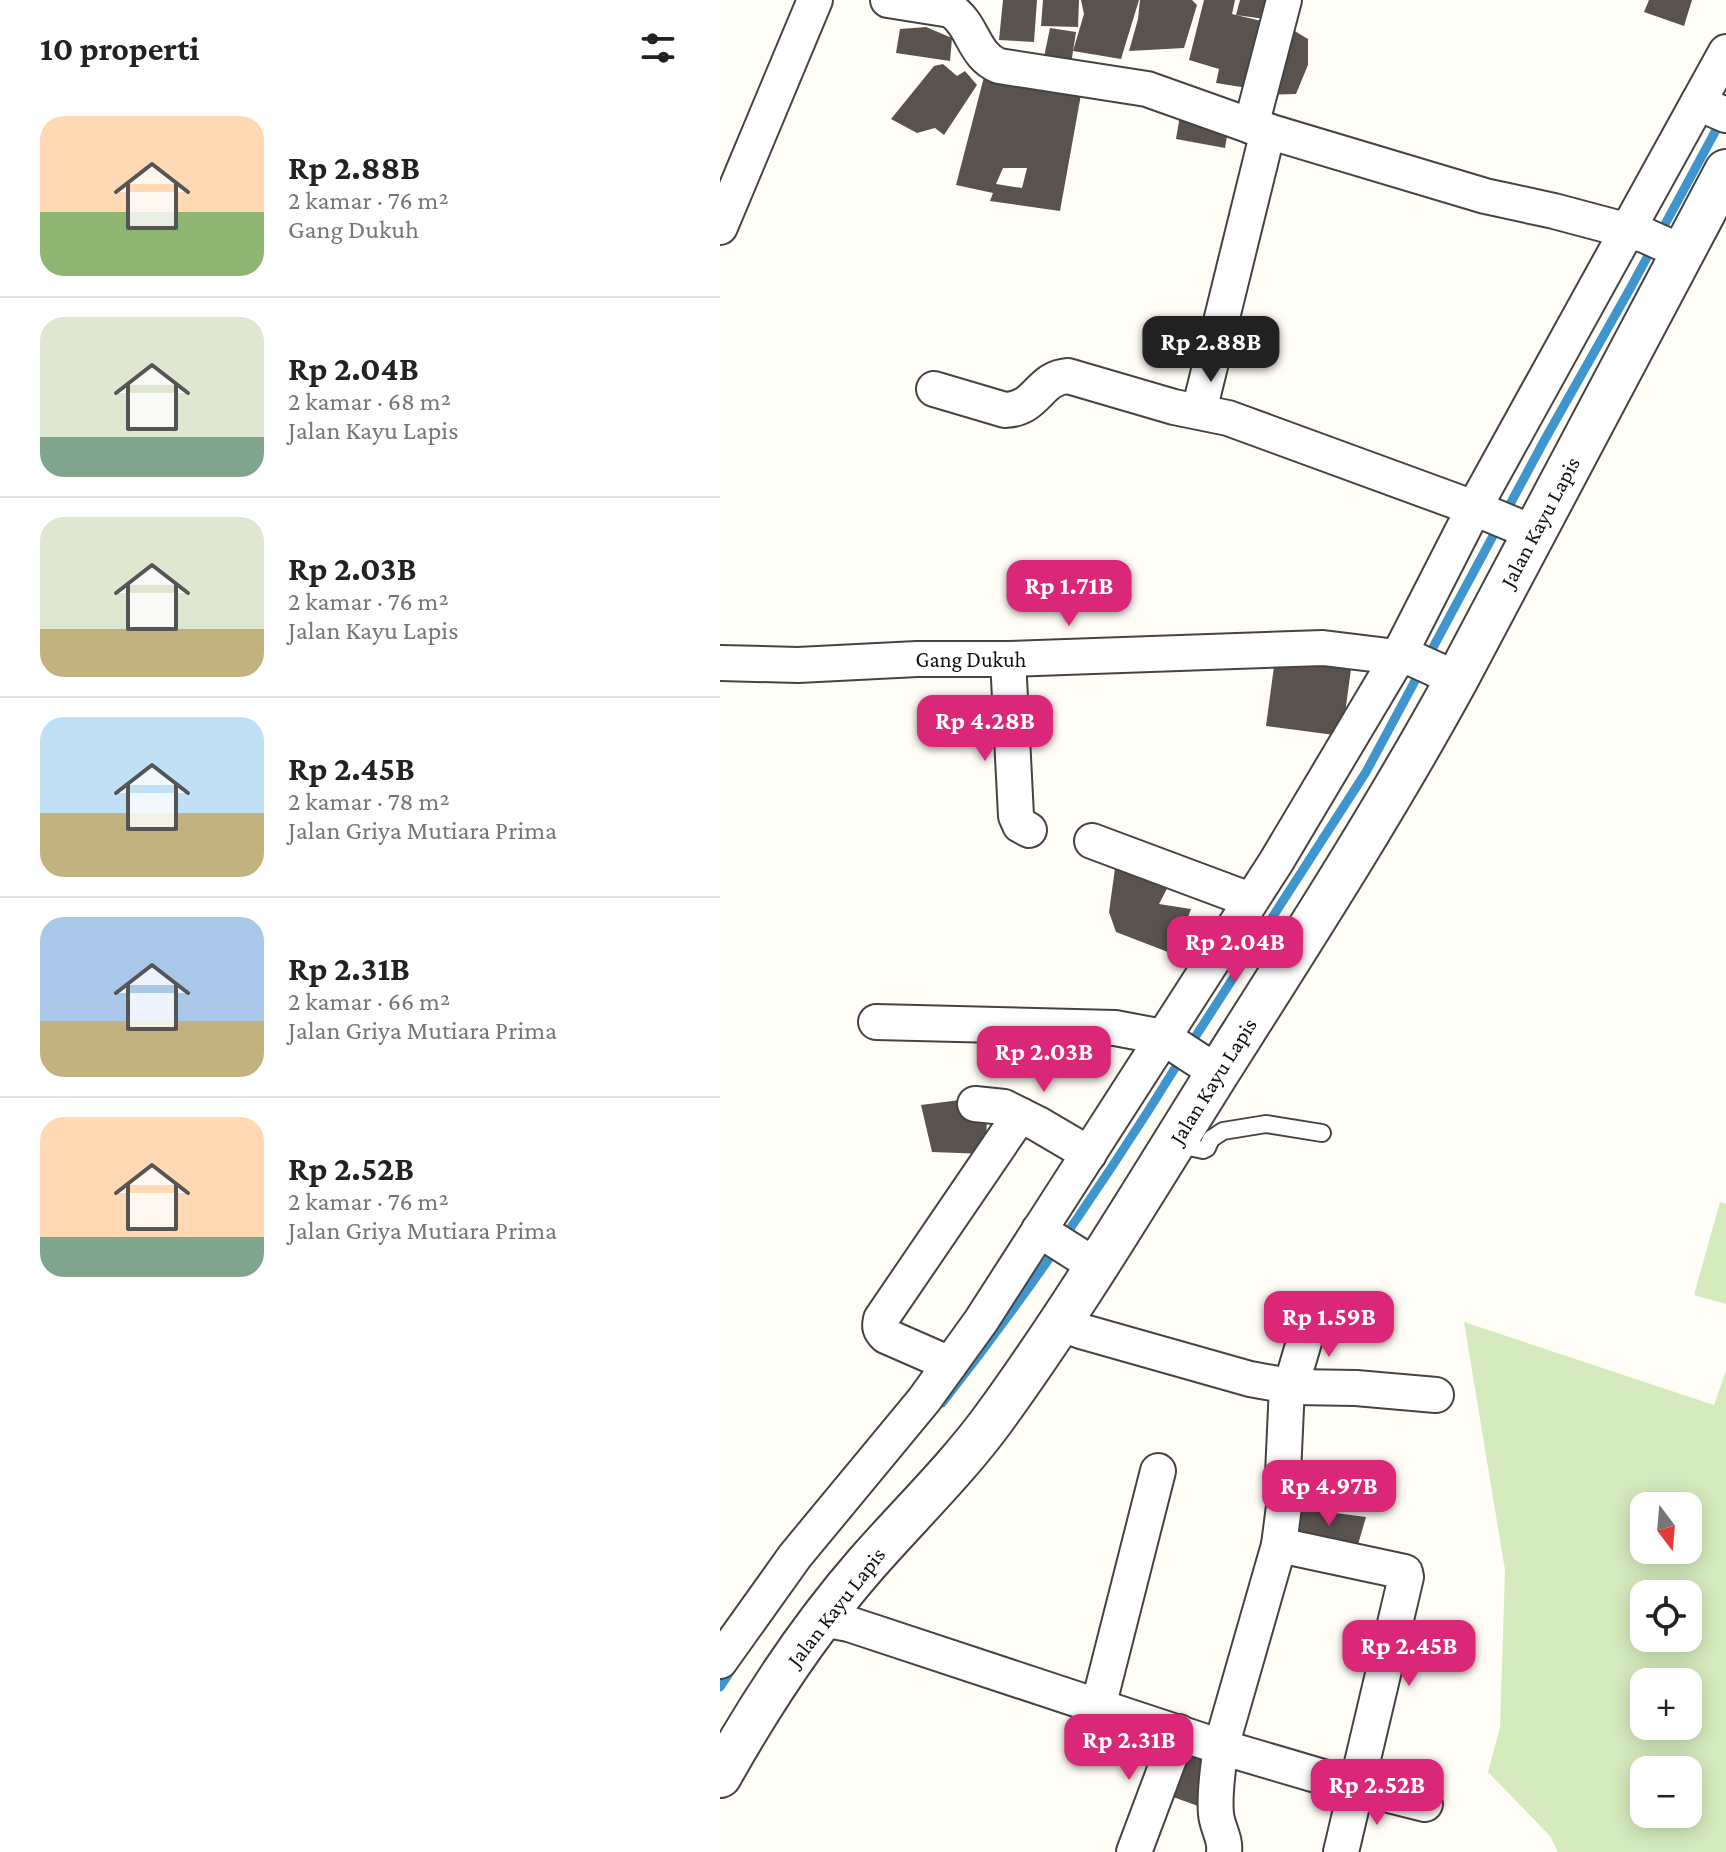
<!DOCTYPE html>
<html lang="id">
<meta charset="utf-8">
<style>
body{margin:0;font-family:"Crimson Pro",serif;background:#f2f2f2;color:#222;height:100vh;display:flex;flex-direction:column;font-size:30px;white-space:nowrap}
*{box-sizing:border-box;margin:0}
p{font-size:26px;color:#767676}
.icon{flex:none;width:44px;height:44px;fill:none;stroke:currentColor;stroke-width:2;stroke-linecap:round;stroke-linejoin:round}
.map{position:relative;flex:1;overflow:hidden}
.side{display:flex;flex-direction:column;background:#fff;width:720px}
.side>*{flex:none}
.needle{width:52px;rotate:164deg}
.tools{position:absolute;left:910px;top:1492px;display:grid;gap:16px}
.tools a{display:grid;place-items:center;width:72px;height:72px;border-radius:16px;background:#fff;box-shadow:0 4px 20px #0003;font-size:40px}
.price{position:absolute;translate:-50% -68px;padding:0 18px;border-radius:16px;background:#db2777;color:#fff;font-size:26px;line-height:52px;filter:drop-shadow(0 2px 4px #0008)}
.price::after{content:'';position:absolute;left:50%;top:48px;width:24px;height:18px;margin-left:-12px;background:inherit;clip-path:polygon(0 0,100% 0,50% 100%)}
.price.selected{background:#222;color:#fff}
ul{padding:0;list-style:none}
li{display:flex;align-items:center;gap:24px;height:200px;padding:0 40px}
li+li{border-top:2px solid #e0e0e0}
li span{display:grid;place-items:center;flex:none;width:224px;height:160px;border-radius:24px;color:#555}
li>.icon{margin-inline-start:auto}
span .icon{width:96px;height:96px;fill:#fffc;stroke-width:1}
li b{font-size:34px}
h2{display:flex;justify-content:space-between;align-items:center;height:96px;padding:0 40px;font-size:34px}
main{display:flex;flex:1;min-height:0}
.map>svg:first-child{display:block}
</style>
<main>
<section class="side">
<h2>10 properti<svg class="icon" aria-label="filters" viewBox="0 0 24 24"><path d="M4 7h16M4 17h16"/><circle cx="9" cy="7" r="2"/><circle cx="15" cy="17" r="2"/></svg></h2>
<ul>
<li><span style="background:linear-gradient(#ffd9b3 60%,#8fb573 0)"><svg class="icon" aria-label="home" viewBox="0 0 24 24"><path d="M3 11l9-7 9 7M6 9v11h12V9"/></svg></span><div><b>Rp 2.88B</b><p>2 kamar · 76 m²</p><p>Gang Dukuh</p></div></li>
<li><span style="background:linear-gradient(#dfe7d0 75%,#7fa58c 0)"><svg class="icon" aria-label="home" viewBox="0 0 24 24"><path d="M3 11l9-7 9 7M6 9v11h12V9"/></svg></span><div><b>Rp 2.04B</b><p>2 kamar · 68 m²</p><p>Jalan Kayu Lapis</p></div></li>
<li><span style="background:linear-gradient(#dfe7d0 70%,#c2b280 0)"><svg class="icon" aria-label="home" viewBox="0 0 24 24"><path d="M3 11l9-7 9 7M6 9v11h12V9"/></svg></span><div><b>Rp 2.03B</b><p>2 kamar · 76 m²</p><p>Jalan Kayu Lapis</p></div></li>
<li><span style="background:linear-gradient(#bfe0f5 60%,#c2b280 0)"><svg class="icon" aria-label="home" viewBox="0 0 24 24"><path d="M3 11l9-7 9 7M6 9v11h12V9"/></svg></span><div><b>Rp 2.45B</b><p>2 kamar · 78 m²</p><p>Jalan Griya Mutiara Prima</p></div></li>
<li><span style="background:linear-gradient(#a9c7e8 65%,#c2b280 0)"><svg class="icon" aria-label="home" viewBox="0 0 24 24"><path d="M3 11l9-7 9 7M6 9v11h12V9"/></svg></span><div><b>Rp 2.31B</b><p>2 kamar · 66 m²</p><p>Jalan Griya Mutiara Prima</p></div></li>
<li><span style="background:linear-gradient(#ffd9b3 75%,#7fa58c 0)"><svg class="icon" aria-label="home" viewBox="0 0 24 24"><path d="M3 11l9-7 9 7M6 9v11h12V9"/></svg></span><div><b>Rp 2.52B</b><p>2 kamar · 76 m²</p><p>Jalan Griya Mutiara Prima</p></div></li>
</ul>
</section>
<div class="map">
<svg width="1006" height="1852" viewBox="0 0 1006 1852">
<rect width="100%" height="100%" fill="#fffdf5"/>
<g fill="#d5ebbd" fill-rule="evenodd">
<path d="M1000,1202L1006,1204V1304L974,1295Z"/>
<path d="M744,1322L994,1405L1006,1371V1852H838L830,1836L768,1772L780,1728L785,1570ZM924,1506H968V1550H924ZM924,1594H968V1638H924ZM924,1682H968V1726H924ZM924,1770H968V1814H924Z"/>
</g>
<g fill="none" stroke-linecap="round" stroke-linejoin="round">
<g stroke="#3f96cf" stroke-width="9">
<path d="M470,1045L646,772L824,441L911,287L1002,119"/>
<path d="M222,1403C309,1292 388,1177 462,1057"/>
<path d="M0,1687L12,1669"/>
</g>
</g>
<g fill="#5a524d" fill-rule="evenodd">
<path d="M283,0H317L314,42L279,40Z"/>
<path d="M323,0H359L358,27L321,26Z"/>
<path d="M361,0H419L401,59L353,51L364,14Z"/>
<path d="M420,0H472L477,5L464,48L409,51L418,19Z"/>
<path d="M484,0H515L512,14L516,15L520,0H556L552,20L516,15L554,24L534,89L496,83L499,69L469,60Z"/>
<path d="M929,0H972L964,26L924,12Z"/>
<path d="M563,24L588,39V65L576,94L545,95Z"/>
<path d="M206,27L232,38L230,61L176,53L180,29Z"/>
<path d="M330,28L356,32L351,64L323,62Z"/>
<path d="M223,64L237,76L245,71L257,85L224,135L215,128L197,133L171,119L214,66Z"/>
<path d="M264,77L344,95L345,84L362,89L340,211L270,201L273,193L236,185ZM283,168H307L302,188L276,184Z"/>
<path d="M464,92L512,106L505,148L456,139Z"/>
<path d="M555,659L631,669L622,736L546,726Z"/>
<path d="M396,861L450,883L439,904L471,909L463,931L474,942L466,959L396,932L389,912Z"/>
<path d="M240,1100L267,1108L266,1154L212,1152L201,1105Z"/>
<path d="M578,1508L646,1517L637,1548L575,1539Z"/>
<path d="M458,1741L496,1753L478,1806L442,1793Z"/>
</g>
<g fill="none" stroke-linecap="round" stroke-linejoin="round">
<defs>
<path id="service" d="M455,1144L483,1150L487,1148L491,1139L503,1131L546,1124L602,1133"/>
<g id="minor">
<path d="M168,0L231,10C254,26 253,56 279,66L427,89L531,126L765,196L834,211L924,235L962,252"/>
<path d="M978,103L1006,115"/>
<path d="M531,126L564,0"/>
<path d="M0,227L95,0"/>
<path d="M214,389L285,410C318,409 318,378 348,376L454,407L508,418L754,508L814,533"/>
<path d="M479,411L548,131"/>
<path d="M288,659L296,816L300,825L309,830"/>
<path d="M0,663L78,665L197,659H288L603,648L693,659L737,679"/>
<path d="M372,841L530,900"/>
<path d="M156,1022L395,1028L443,1037L498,1073"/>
<path d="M255,1104L284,1107L318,1124L369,1154"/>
<path d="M319,1230L376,1266"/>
<path d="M339,1323L364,1332L530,1379L574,1387L636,1388L716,1395"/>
<path d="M230,1364L166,1336C160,1330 159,1327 161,1319L300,1115"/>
<path d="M571,1386L592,1315"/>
<path d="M559,1545L685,1572L686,1577L621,1852"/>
<path d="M102,1619L129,1624L501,1747L637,1787L705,1804"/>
<path d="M0,1661L75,1556L204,1400L261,1321L556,862L678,657L754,508L1006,52"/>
<path d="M378,1707L438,1471"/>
<path d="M414,1852L459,1732"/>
<path d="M504,1852C506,1839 497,1827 496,1814C494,1794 498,1767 501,1747L559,1545L567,1483L563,1474L567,1386"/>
</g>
<path id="tertiary" d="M0,1776C42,1701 91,1627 147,1563C190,1514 236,1470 274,1418C354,1308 423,1192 495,1077C578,946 662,816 737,679L1006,171"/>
</defs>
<use href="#service" stroke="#444" stroke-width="20"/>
<use href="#minor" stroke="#444" stroke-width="38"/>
<use href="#tertiary" stroke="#444" stroke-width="46"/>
<use href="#service" stroke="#fff" stroke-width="16"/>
<use href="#minor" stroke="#fff" stroke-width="34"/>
<use href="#tertiary" stroke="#fff" stroke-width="42"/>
</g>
<g text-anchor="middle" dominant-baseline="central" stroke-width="8" stroke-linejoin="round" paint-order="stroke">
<g font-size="22" fill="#111" stroke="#fff">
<text transform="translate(820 522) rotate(-62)">Jalan Kayu Lapis</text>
<text x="251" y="659">Gang Dukuh</text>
<text transform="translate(493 1081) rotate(-58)">Jalan Kayu Lapis</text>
<text transform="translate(116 1607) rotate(-52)">Jalan Kayu Lapis</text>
</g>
</g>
</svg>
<div class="tools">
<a><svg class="needle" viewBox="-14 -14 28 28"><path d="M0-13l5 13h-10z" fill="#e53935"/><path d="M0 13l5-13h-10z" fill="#767676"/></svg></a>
<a><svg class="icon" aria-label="locate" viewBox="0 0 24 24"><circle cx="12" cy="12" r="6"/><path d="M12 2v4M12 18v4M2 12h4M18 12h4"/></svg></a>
<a>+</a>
<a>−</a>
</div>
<b class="price selected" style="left:491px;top:384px">Rp 2.88B</b>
<b class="price" style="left:349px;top:628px">Rp 1.71B</b>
<b class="price" style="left:265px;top:763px">Rp 4.28B</b>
<b class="price" style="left:515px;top:984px">Rp 2.04B</b>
<b class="price" style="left:324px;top:1094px">Rp 2.03B</b>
<b class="price" style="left:609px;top:1359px">Rp 1.59B</b>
<b class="price" style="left:609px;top:1528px">Rp 4.97B</b>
<b class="price" style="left:689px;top:1688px">Rp 2.45B</b>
<b class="price" style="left:409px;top:1782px">Rp 2.31B</b>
<b class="price" style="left:657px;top:1827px">Rp 2.52B</b>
</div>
</main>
